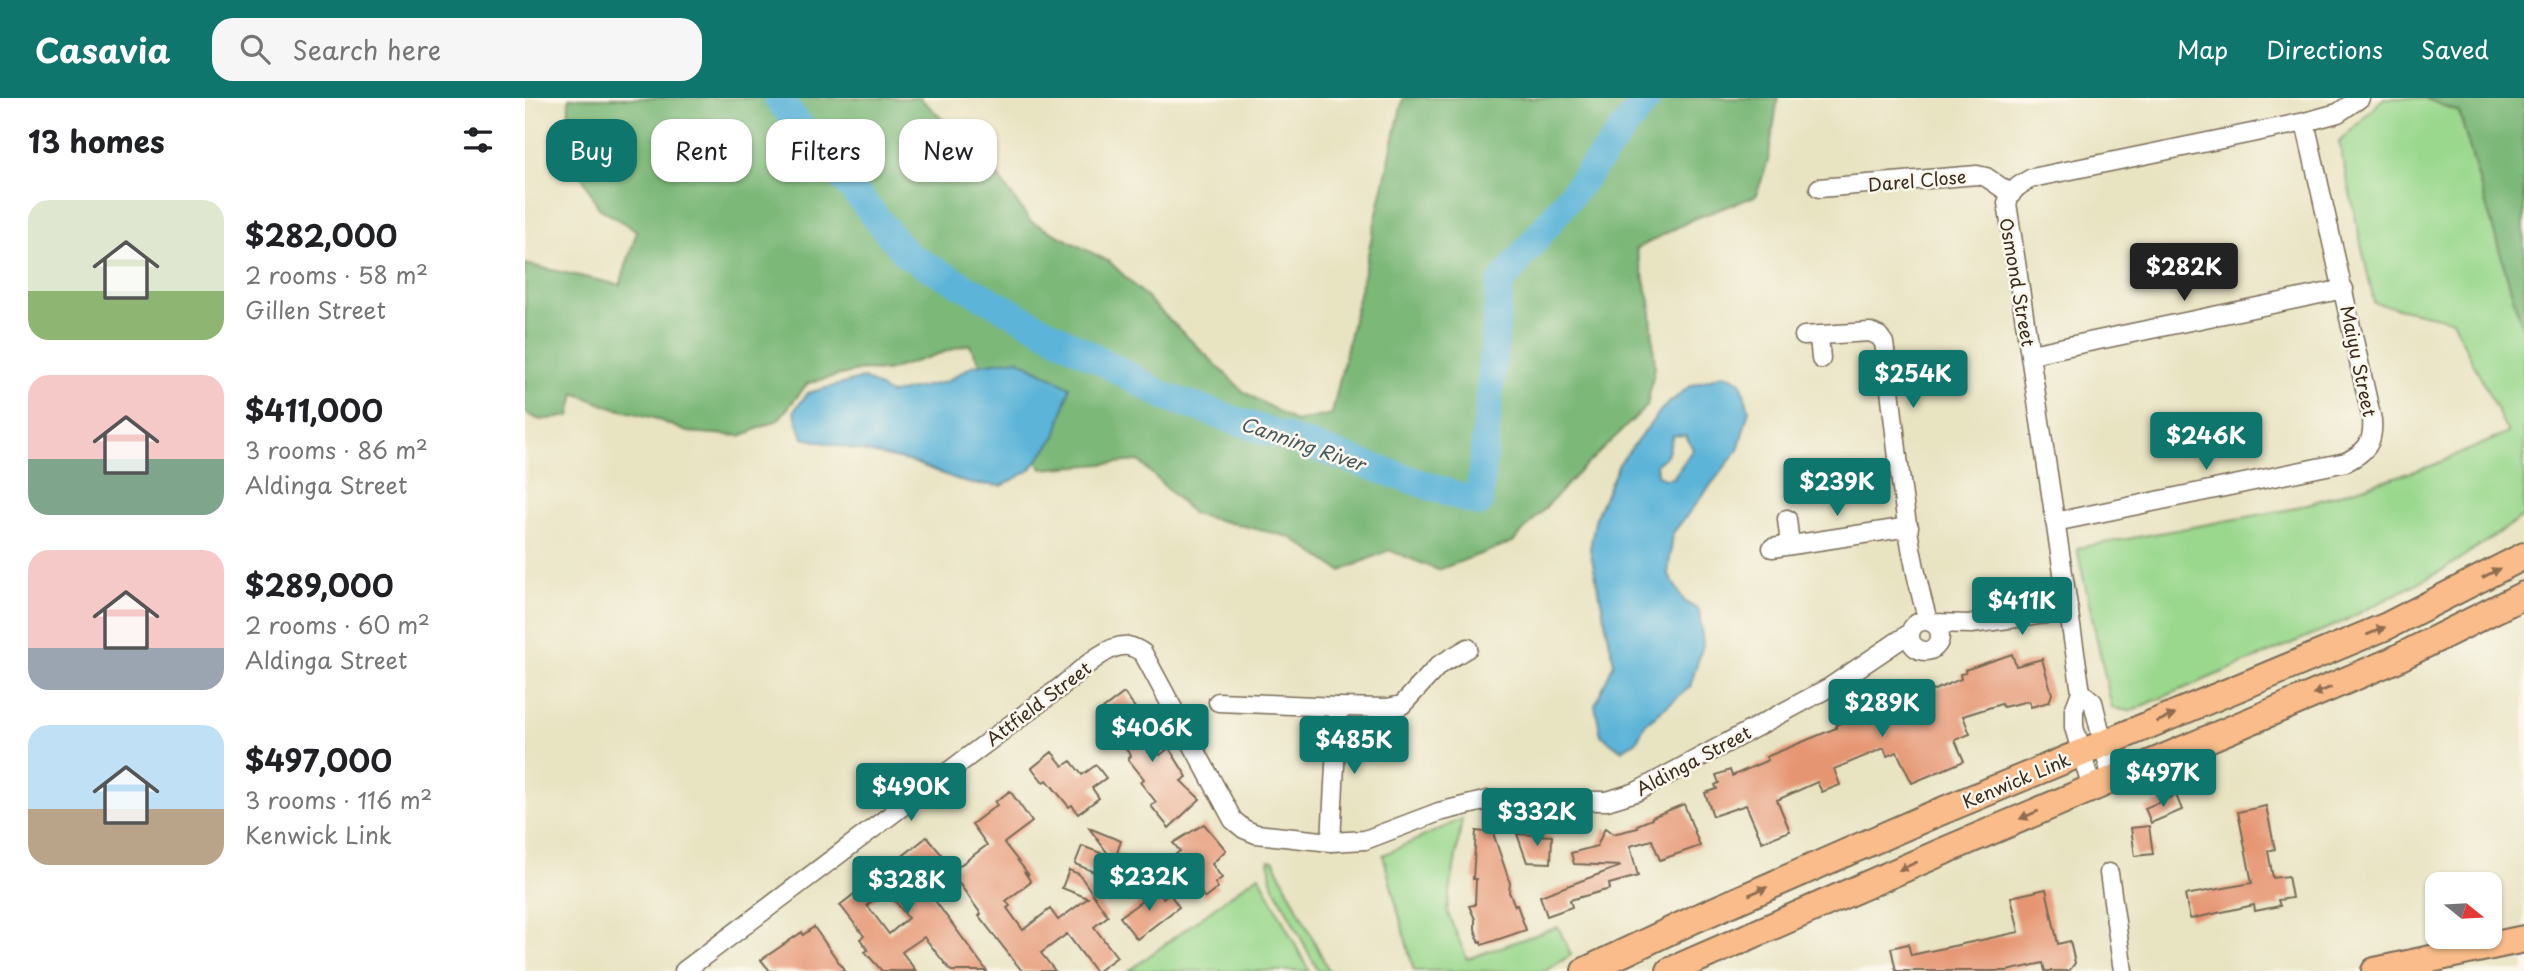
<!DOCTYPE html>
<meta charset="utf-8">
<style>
body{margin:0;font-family:"Playpen Sans",sans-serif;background:#f6f6f6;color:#202124;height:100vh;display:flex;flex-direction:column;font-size:26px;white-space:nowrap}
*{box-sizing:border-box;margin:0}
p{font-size:23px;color:#757577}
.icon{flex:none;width:38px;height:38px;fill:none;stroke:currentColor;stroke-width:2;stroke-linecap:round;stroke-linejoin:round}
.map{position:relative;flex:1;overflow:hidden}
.sheet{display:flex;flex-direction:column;background:#fff;width:525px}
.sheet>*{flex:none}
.banner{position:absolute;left:21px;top:21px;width:665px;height:63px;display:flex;gap:14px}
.needle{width:46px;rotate:108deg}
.buttons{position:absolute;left:1900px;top:774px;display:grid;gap:14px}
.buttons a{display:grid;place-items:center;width:77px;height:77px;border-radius:14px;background:#fff;box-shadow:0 2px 5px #0004;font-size:35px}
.price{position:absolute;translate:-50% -60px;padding:0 16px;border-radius:7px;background:#0f766e;color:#fff;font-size:23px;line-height:46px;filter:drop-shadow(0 2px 4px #0008)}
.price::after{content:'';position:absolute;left:50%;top:42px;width:21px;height:16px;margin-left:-10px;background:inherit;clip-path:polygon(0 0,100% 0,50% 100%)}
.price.on{background:#222;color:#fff}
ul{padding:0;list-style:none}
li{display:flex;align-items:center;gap:21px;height:175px;padding:0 28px}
li span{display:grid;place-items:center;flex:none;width:196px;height:140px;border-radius:21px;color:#555}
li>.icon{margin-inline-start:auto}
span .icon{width:84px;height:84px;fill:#fffc;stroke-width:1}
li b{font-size:30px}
h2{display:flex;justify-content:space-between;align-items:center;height:84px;padding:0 28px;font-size:30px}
.chip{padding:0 24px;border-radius:21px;background:#fff;box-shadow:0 2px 5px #0004;font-size:24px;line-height:63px}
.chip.on{background:#0f766e;color:#fff}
header{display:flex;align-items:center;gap:42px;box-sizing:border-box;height:98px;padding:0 35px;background:#0f766e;color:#fff}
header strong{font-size:33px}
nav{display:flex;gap:38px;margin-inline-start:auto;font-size:24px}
.search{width:490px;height:63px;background:#f6f6f6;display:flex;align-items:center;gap:18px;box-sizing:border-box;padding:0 24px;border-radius:21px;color:#757577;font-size:26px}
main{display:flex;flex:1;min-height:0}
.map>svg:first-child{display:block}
</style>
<header>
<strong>Casavia</strong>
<div class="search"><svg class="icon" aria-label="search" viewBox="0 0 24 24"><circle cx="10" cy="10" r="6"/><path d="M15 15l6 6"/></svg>Search here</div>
<nav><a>Map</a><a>Directions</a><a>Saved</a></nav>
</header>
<main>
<section class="sheet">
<h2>13 homes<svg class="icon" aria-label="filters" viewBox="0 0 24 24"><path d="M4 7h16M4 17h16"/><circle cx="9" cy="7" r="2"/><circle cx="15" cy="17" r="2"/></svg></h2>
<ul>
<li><span style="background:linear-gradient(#dfe7d0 65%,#8fb573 0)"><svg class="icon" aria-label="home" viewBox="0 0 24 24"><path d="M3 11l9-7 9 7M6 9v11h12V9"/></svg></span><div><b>$282,000</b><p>2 rooms · 58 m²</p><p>Gillen Street</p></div></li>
<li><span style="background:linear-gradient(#f6c9c9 60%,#7fa58c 0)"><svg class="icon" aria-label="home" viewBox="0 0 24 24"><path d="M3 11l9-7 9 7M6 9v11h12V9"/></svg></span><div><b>$411,000</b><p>3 rooms · 86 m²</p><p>Aldinga Street</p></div></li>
<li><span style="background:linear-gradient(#f6c9c9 70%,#9aa5b1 0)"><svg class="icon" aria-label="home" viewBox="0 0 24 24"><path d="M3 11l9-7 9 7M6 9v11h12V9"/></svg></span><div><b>$289,000</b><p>2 rooms · 60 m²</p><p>Aldinga Street</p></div></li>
<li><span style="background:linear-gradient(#bfe0f5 60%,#b9a48a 0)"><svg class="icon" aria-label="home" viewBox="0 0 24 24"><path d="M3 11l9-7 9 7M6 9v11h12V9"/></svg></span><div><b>$497,000</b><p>3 rooms · 116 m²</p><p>Kenwick Link</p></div></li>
</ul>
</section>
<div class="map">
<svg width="1999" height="873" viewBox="0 0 1999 873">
<rect width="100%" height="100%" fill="#fbf7ec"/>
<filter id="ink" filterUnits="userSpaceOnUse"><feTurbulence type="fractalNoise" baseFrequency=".0143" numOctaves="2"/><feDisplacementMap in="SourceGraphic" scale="14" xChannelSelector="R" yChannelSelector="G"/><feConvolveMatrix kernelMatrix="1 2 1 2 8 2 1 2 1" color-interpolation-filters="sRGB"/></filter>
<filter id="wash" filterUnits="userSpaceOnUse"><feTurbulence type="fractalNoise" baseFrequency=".00686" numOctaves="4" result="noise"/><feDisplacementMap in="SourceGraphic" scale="28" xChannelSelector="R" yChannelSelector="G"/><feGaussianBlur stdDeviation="1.57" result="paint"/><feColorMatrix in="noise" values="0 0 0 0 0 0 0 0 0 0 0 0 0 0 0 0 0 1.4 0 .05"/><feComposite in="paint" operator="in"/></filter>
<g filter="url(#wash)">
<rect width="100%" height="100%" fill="#e8e3c1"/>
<g fill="#9ad88d" stroke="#6a8156" stroke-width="2">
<path d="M1859,0H1899L1934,14L1999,236V418L1918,472L1815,525L1605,613L1587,610L1552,450L1766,411L1906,368L1983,335L1927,222L1849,205L1814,44Z"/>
<path d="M937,721L922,813L942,861L1033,829L1046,857L1020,873H889L858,757Z"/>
<path d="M744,762L749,763L804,873H793L746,782Z"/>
<path d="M734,777L784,873H604L721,786Z"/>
</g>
<g fill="#7bb878" stroke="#5b714b" stroke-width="2">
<path d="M44,0H395L462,63L505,123L585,164L718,293L771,324L807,316L878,0H1253L1243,63L1231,98L1168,121L1111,151L1125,203L1130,269L1122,308L1051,377L988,444L913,472L864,452L816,473L765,439L668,416L614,363L517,371L444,246L361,273L336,272L283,285L253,322L216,338L162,334L129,320L85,309L50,295L45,318L15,322L0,315V166L95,187L112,133L74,110L43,53Z"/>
<path d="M1899,0H1999V236L1934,14Z"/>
</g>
<g fill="#5bb4d8" stroke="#4b6f7b" stroke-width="2" fill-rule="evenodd">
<path d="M492,261L545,289L531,338L505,372L477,388L442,385L387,364L278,340L269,313L283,295L339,280L365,296L420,284L449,267Z"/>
<path d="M1200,276L1216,284L1224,312L1213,352L1148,435L1143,476L1160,504L1174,512L1178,547L1165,589L1120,626L1112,643L1096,652L1076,637L1070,607L1089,565L1065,451L1071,418L1094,366L1137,311L1165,288ZM1148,337L1161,338L1168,351L1148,380L1139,381L1132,376L1131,366L1142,357Z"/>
</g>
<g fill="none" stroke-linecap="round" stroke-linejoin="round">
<path stroke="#5bb4d8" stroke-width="28" d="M252,0L382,157L642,299L954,405L975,186L1123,0"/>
</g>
<g id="blocks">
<g fill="#e69572" fill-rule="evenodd">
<path d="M1487,556L1491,568L1517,561L1527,596L1524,604L1506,609L1504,603L1478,609L1476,606L1438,618L1445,636L1430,642L1439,663L1387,685L1372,654L1362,658L1359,650L1309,671L1315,687L1297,694L1292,684L1252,702L1265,733L1237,744L1221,707L1188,718L1180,695L1192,691L1190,687L1194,685L1191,677L1205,672L1207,678L1243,662L1241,659L1311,630V627L1321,622L1319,617L1395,586L1400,596L1436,581L1435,576L1441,575L1440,572Z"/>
<path d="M599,595L613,614L609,616L623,634L620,637L635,657L644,650L662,679L656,683L675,701L644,730L626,708L631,704L615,684L619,681L603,661L606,658L589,635L594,631L578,611Z"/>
<path d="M527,654L538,668L546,663L557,677L571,667L581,680L567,690L574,700L553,716L547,707L544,709L522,682L518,684L507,670Z"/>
<path d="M485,693L507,724L479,745L504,777L500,775L506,784L481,803L485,808L482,810L498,832L525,811L533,822L563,800L537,790L544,772L554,776L583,818L569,829L592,859L573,873H570L542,836L516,855L530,873H497L454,818L456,816L426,774L462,747L447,726L472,707L470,704Z"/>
<path d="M1651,697L1657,712L1626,725L1620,710Z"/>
<path d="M1159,706L1175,748L1135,762L1127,742L1105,748L1113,778L1084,786L1085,791L1045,802L1047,809L1022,818L1015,798L1096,768L1049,766L1046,755L1072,748L1080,730L1088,736L1113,730L1112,727L1127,721V719Z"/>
<path d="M1741,708L1750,751L1743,753L1748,780L1763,778L1767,800L1753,802L1755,808L1730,813L1729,807L1665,821L1660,797L1727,785L1713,714Z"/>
<path d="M679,726L701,752L687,766L697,780L690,785L693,790L680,800L665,781L668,779L651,756L655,753L648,745Z"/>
<path d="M1624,728L1628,756L1610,758L1606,730Z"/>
<path d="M564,730L596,743L592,755L608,761L601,780Z"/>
<path d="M951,733L968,735L985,785L984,794L990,808L992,807L1001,832L957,847L956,843L954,844L950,831V821L944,808L950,807L951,781H948Z"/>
<path d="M992,736L1027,738L1026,765L1002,764Z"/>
<path d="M402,739L417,757L391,777L462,873H426L399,839L377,854L391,873H357L340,854L343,852L335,841L339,838L315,807ZM362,792L383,820L364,836L342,807Z"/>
<path d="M557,748L581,757L574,776L550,766Z"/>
<path d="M1521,791L1533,846L1545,843L1550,865L1544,873H1520L1518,865L1482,873H1371L1366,850L1383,846L1386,857L1494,834L1486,799Z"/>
<path d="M632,792L638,800L644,795L654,809L612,841L595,819Z"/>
<path d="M289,829L320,873H245L236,862L277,834L278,837Z"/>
</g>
</g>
</g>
<g filter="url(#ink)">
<use href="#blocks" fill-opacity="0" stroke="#786b57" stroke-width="2"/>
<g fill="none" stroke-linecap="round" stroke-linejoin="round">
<defs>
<g id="minor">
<path d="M1294,90L1452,77L1461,79L1486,96"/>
<path d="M1279,238L1345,234L1354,238L1359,245C1372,337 1377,434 1403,523"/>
<path d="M1294,238L1296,261"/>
<path d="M1506,256L1819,191"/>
<path d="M1262,421L1265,447"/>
<path d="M1530,424L1821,364C1841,354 1849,345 1847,322L1780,24"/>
<path d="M1247,450L1384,429"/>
<circle cx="1400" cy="538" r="15"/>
<path d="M1408,525L1446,526L1544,513"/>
<path d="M1556,594L1568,604L1587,682"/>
<path d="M693,604L813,609L862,610L877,607L914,567L943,550"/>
<path d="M1567,691L1549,629V612L1556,594L1482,105C1487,91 1494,87 1507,80L1780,24L1813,15L1835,0"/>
<path d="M806,744L813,609"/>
<path d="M1584,775L1598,873"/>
<path d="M159,873L533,591C550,578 581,545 603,548C608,549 614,552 618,555L708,722L719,731L731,736L806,744L840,742L914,714L963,702L1082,703L1111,694L1305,589L1385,535"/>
</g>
<g id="highway">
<path d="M1060,873L1170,821L1400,720L1862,528L1999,458"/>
<path d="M1145,873L1419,753L1867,563L1999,497"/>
<path d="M1850,873L1999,841"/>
</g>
</defs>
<use href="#minor" stroke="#786b57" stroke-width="21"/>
<use href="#highway" stroke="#786b57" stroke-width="30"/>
<use href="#minor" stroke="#fff" stroke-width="18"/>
<use href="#highway" stroke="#f9bc8a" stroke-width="26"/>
</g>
<defs><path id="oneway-solid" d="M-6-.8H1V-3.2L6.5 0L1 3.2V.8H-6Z" transform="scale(1.75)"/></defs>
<g fill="#906c4f">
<use href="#oneway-solid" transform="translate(1966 475) rotate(-28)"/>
<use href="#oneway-solid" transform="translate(1851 533) rotate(-23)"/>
<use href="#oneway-solid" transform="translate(1797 593) rotate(157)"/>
<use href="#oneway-solid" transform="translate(1641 620) rotate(-23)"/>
<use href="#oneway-solid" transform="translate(1504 717) rotate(157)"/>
<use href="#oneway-solid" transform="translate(1383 768) rotate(156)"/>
<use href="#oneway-solid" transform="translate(1233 793) rotate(-23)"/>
</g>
</g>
<g text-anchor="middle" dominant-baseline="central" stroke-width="5" stroke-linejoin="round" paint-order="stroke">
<g font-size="18" fill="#3b2a1e" stroke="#fbf7ec">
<text transform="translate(1392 82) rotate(-5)">Darel Close</text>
<text transform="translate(1493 184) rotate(80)">Osmond Street</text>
<text transform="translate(1834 263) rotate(78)">Maiyu Street</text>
<text transform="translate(513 605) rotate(-37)">Attfield Street</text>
<text transform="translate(1168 662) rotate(-28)">Aldinga Street</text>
<text transform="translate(1491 682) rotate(-23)">Kenwick Link</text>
</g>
<g font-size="19" font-style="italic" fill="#465a5f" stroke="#fbf7ec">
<text transform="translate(778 345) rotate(19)">Canning River</text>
</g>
</g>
</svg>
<div class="buttons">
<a><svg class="needle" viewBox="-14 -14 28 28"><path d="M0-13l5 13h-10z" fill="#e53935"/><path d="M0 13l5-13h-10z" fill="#757577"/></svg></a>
</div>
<b class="price on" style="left:1659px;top:205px">$282K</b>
<b class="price" style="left:1388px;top:312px">$254K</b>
<b class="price" style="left:1681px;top:374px">$246K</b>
<b class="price" style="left:1312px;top:420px">$239K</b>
<b class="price" style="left:1497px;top:539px">$411K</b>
<b class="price" style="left:1357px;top:641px">$289K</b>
<b class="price" style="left:627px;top:666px">$406K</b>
<b class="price" style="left:829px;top:678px">$485K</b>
<b class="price" style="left:1638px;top:711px">$497K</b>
<b class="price" style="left:386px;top:725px">$490K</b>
<b class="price" style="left:1012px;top:750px">$332K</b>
<b class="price" style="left:624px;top:815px">$232K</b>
<b class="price" style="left:382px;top:818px">$328K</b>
<div class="banner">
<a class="chip on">Buy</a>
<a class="chip">Rent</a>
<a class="chip">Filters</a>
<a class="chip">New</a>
</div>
</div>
</main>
